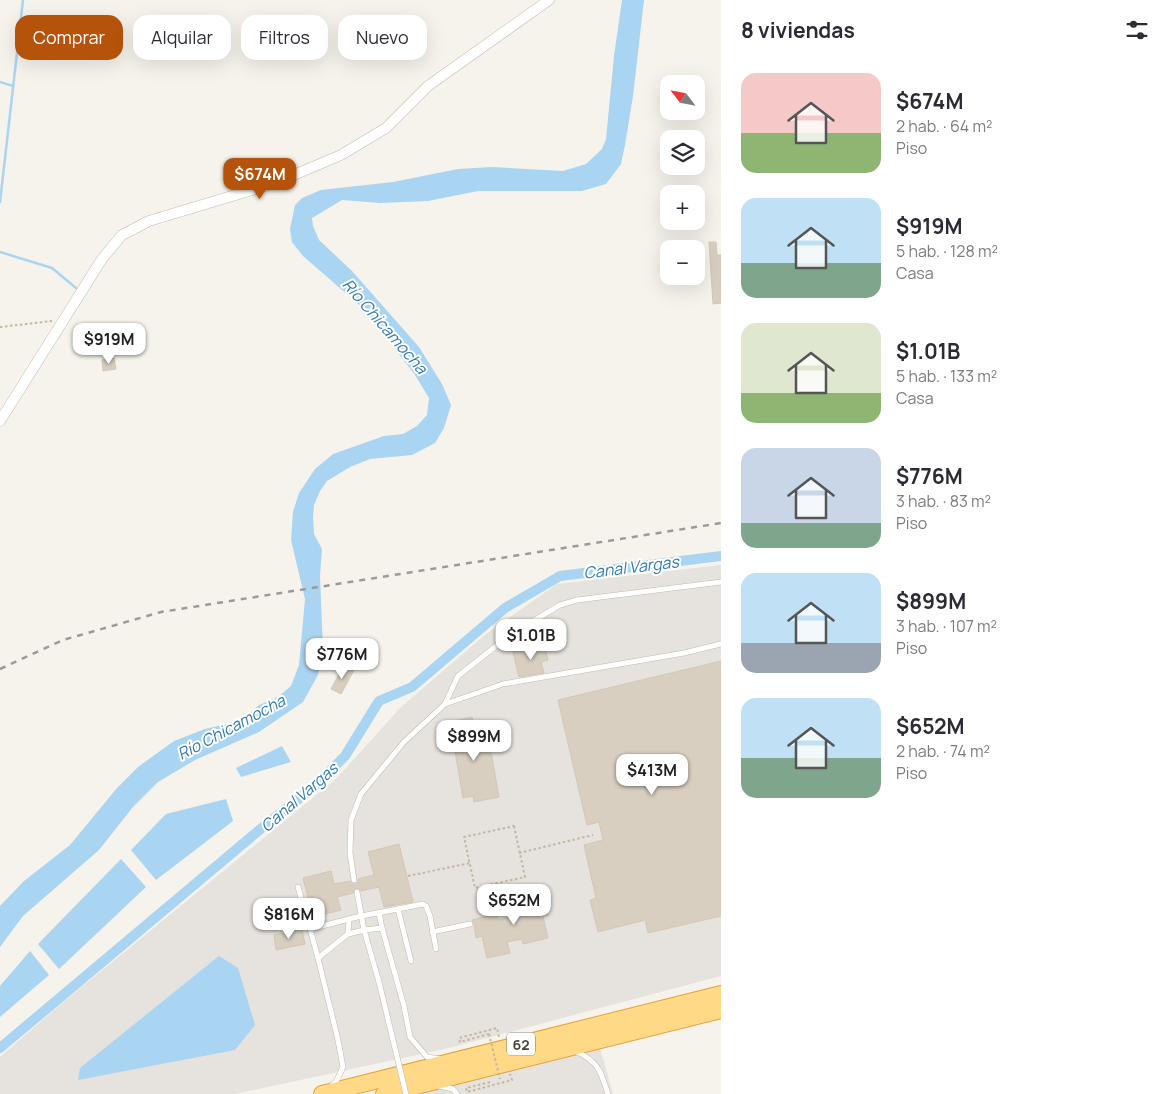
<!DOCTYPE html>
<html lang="es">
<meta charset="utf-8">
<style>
body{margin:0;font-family:Manrope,sans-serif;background:#f7f7f7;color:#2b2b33;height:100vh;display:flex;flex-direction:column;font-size:19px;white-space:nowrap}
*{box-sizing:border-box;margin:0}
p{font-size:16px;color:#7c7c81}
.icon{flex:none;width:28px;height:28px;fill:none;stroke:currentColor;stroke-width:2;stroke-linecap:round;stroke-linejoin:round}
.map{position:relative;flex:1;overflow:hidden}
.drawer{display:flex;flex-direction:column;background:#fff;width:450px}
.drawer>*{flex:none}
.guide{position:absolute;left:15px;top:15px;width:475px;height:45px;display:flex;gap:10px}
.needle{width:32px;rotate:302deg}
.buttons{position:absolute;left:660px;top:75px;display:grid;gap:10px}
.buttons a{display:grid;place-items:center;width:45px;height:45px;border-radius:10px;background:#fff;box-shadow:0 5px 20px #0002;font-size:25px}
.price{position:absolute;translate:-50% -42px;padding:0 11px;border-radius:10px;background:#fff;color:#222;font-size:16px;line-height:32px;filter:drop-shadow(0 1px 2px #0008)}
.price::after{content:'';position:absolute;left:50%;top:30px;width:15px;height:11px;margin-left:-8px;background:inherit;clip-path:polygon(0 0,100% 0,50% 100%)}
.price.on{background:#b45309;color:#fff}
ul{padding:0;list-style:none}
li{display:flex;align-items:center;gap:15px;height:125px;padding:0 20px}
li span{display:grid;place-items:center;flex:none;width:140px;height:100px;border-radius:15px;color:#555}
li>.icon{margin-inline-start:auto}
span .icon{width:60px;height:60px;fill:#fffc;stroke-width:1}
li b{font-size:21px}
h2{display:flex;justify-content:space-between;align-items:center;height:60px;padding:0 20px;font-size:21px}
.chip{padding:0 18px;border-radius:15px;background:#fff;box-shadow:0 5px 20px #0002;font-size:18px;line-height:45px}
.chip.on{background:#b45309;color:#fff}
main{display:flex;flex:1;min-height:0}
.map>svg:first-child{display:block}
</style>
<main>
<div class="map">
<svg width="721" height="1094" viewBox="0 0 721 1094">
<rect width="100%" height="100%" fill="#f6f3ec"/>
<g fill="#e6e2dd">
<path d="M721,565V976L449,1048L235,1094H0V1057L62,1003L337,778L401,707L486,634L557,584Z"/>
<path d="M600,1048L613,1094H409Z"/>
</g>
<g fill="#a9d4f2">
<path d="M622,0H644L633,96L625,145L621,164L606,184L582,191H478L428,201L380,203L342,200L312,218L313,226L319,240L352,271L419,347L442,384L451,405L444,428L435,443L412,455L370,459L350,467L327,481L320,491L314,505L313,517L314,534L322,549L320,576L323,651L318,675L303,702L259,732L195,760L158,782L133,807L99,850L23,916L0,947V906L24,881L70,845L117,788L138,767L174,741L205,729L243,720L259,705L278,697L291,686L299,665L305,599L291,540L293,512L299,493L315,469L333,454L384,436L403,434L417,426L427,415L429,398L415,375L364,309L303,256L292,242L290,229L295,205L302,198L321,190L393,182L458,169L492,167L563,171L586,164L602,149L606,139L614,56Z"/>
<path d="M282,746L291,762L241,777L236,768Z"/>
<path d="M226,799L233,821L156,880L131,850L166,814Z"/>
<path d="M121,859L146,887L59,969L38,944Z"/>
<path d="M30,951L49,975L0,1017V986Z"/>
<path d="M219,956L238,968L255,1025L235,1050L78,1080L80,1068Z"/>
</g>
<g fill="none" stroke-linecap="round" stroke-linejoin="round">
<g stroke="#a9d4f2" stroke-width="2.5">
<path d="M0,82L13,86"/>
<path d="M0,202L23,0"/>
<path d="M0,252L52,268L76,288"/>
</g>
<path stroke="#a9d4f2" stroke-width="10" d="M0,1048L263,827L315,786L345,756L379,701L412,687L505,608L560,576L721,556"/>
</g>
<g fill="#d8cfc1" stroke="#d3c7b4">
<path d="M709,242H716L717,255H721V303L713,304Z"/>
<path d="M114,358L116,369L103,371L102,360Z"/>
<path d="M544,644L548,660L541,662L544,673L519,677L513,652Z"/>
<path d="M721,661V916L648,933L645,920L598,932L590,900L596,898L584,845L603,840L599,822L587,825L558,700Z"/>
<path d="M344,665L354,670L341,694L331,689Z"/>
<path d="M472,717L477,743L489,741L499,797L474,802L473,796L463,798L450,722Z"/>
<path d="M399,844L413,902L384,907L379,887L361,891L357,888L354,889L353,893L337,897L341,910L313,917L303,878L331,871L334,884L350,881L352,884H355L358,882V879L374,875L368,852Z"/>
<path d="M543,892L548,915L543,916L548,938L523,944L522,939L507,942L510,953L487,958L482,936L476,938L474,923L472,920L497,914L498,920L515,916L512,899Z"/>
<path d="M302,929L305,944L276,950L274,935Z"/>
</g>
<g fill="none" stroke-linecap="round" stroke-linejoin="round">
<defs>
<g id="service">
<path d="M445,704L458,676L510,635L560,605L577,600L721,582"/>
<path d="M354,880L350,853L351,820L361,794L404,742L445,704L503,684L684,653L721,644"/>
<path d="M298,887L310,929"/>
<path d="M357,892L364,930L379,982"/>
<path d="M398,909L423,904L426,906L430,916L436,949"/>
<path d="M379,913L382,928"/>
<path d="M432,932L470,924"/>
<path d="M348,934L349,919"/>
<path d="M318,958L310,929L361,916L398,909L411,961"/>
<path d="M575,1051C598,1061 601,1071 608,1094"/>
<path d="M331,1086L336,1082L343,1067L338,1040L318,958L348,934L364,930L382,928L404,1006L410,1037L427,1057L440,1059"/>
<path d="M439,1086L453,1089L457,1094"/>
</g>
<path id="minor" d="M0,421L102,259L122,235L149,221L275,183L341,155L386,128L428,86L549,0"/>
<g id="trunk">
<path d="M322,1094L721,994"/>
<path d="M384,1094L721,1010"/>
</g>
</defs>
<use href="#service" stroke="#c2bbae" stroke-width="6"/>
<use href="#minor" stroke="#c2bbae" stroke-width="11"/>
<use href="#trunk" stroke="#e0a43c" stroke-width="18"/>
<g stroke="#c4b79f" stroke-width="2" stroke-dasharray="2.5 2.5" stroke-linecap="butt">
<path d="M0,327L52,321"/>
<path d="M514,826L525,877L475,888L464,837Z"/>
<path d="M519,853L593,835"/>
<path d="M408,876L470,863"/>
<path d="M489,1034L460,1042L459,1038L497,1028L499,1037"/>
<path d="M490,1082L466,1088L467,1092L512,1080L510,1074"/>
</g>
<use href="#service" stroke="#fff" stroke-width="5"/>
<use href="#minor" stroke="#fff" stroke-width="10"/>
<use href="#trunk" stroke="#ffd985" stroke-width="16"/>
<path stroke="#9a9a9a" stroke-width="2.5" stroke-dasharray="6 6" stroke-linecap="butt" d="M0,669L63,640L161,612L721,523"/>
<defs>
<path id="service-bridge" d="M379,982L406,1094"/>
</defs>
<use href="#service-bridge" stroke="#c2bbae" stroke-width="6" stroke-linecap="butt"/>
<path stroke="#c4b79f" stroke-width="2" stroke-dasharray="2.5 2.5" stroke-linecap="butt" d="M489,1034L500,1079"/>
<use href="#service-bridge" stroke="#fff" stroke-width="5"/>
</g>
<g text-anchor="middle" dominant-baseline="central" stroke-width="4" stroke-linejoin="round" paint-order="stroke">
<rect fill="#fff" stroke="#817c74" stroke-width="1" x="507" y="1032.5" width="28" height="23" rx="4"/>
<g font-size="14" font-weight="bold" fill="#4b4439">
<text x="521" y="1044">62</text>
</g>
<g font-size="16" font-style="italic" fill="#2e7ab2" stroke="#fff">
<text transform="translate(385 326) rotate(49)">Río Chicamocha</text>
<text transform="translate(631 567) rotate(-7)">Canal Vargas</text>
<text transform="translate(231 727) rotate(-28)">Río Chicamocha</text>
<text transform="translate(299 797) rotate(-41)">Canal Vargas</text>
</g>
</g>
</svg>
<div class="buttons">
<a><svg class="needle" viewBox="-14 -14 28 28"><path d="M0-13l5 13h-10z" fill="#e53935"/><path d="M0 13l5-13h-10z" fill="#7c7c81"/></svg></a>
<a><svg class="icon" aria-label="layers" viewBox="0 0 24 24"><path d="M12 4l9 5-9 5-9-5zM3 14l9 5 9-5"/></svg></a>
<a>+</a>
<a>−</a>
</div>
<b class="price on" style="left:260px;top:200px">$674M</b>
<b class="price" style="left:109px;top:365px">$919M</b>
<b class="price" style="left:531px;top:661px">$1.01B</b>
<b class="price" style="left:342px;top:680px">$776M</b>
<b class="price" style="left:474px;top:762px">$899M</b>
<b class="price" style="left:652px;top:796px">$413M</b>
<b class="price" style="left:514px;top:926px">$652M</b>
<b class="price" style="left:289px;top:940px">$816M</b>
<div class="guide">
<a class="chip on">Comprar</a>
<a class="chip">Alquilar</a>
<a class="chip">Filtros</a>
<a class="chip">Nuevo</a>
</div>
</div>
<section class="drawer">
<h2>8 viviendas<svg class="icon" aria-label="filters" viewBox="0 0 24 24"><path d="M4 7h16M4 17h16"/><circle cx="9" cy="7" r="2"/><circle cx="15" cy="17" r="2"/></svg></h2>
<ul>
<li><span style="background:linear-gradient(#f6c9c9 60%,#8fb573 0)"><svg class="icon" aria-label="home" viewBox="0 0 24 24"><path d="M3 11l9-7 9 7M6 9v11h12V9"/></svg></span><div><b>$674M</b><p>2 hab. · 64 m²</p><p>Piso</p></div></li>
<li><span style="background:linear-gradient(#bfe0f5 65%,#7fa58c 0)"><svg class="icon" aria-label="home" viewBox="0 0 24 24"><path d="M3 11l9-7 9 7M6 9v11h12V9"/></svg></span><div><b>$919M</b><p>5 hab. · 128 m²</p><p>Casa</p></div></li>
<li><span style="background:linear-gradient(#dfe7d0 70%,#8fb573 0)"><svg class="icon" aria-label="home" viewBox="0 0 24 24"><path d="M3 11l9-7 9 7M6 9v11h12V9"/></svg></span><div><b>$1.01B</b><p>5 hab. · 133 m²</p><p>Casa</p></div></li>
<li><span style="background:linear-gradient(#c9d6e8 75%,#7fa58c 0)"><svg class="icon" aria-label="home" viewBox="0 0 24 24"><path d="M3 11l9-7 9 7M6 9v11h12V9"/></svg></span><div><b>$776M</b><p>3 hab. · 83 m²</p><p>Piso</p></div></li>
<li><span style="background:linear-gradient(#bfe0f5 70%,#9aa5b1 0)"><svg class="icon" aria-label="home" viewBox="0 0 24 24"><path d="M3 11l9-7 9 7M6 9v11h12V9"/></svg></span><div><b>$899M</b><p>3 hab. · 107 m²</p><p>Piso</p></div></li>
<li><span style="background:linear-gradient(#bfe0f5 60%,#7fa58c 0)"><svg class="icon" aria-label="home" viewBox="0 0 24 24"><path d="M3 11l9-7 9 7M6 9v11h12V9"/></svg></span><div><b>$652M</b><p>2 hab. · 74 m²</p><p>Piso</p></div></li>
</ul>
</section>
</main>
